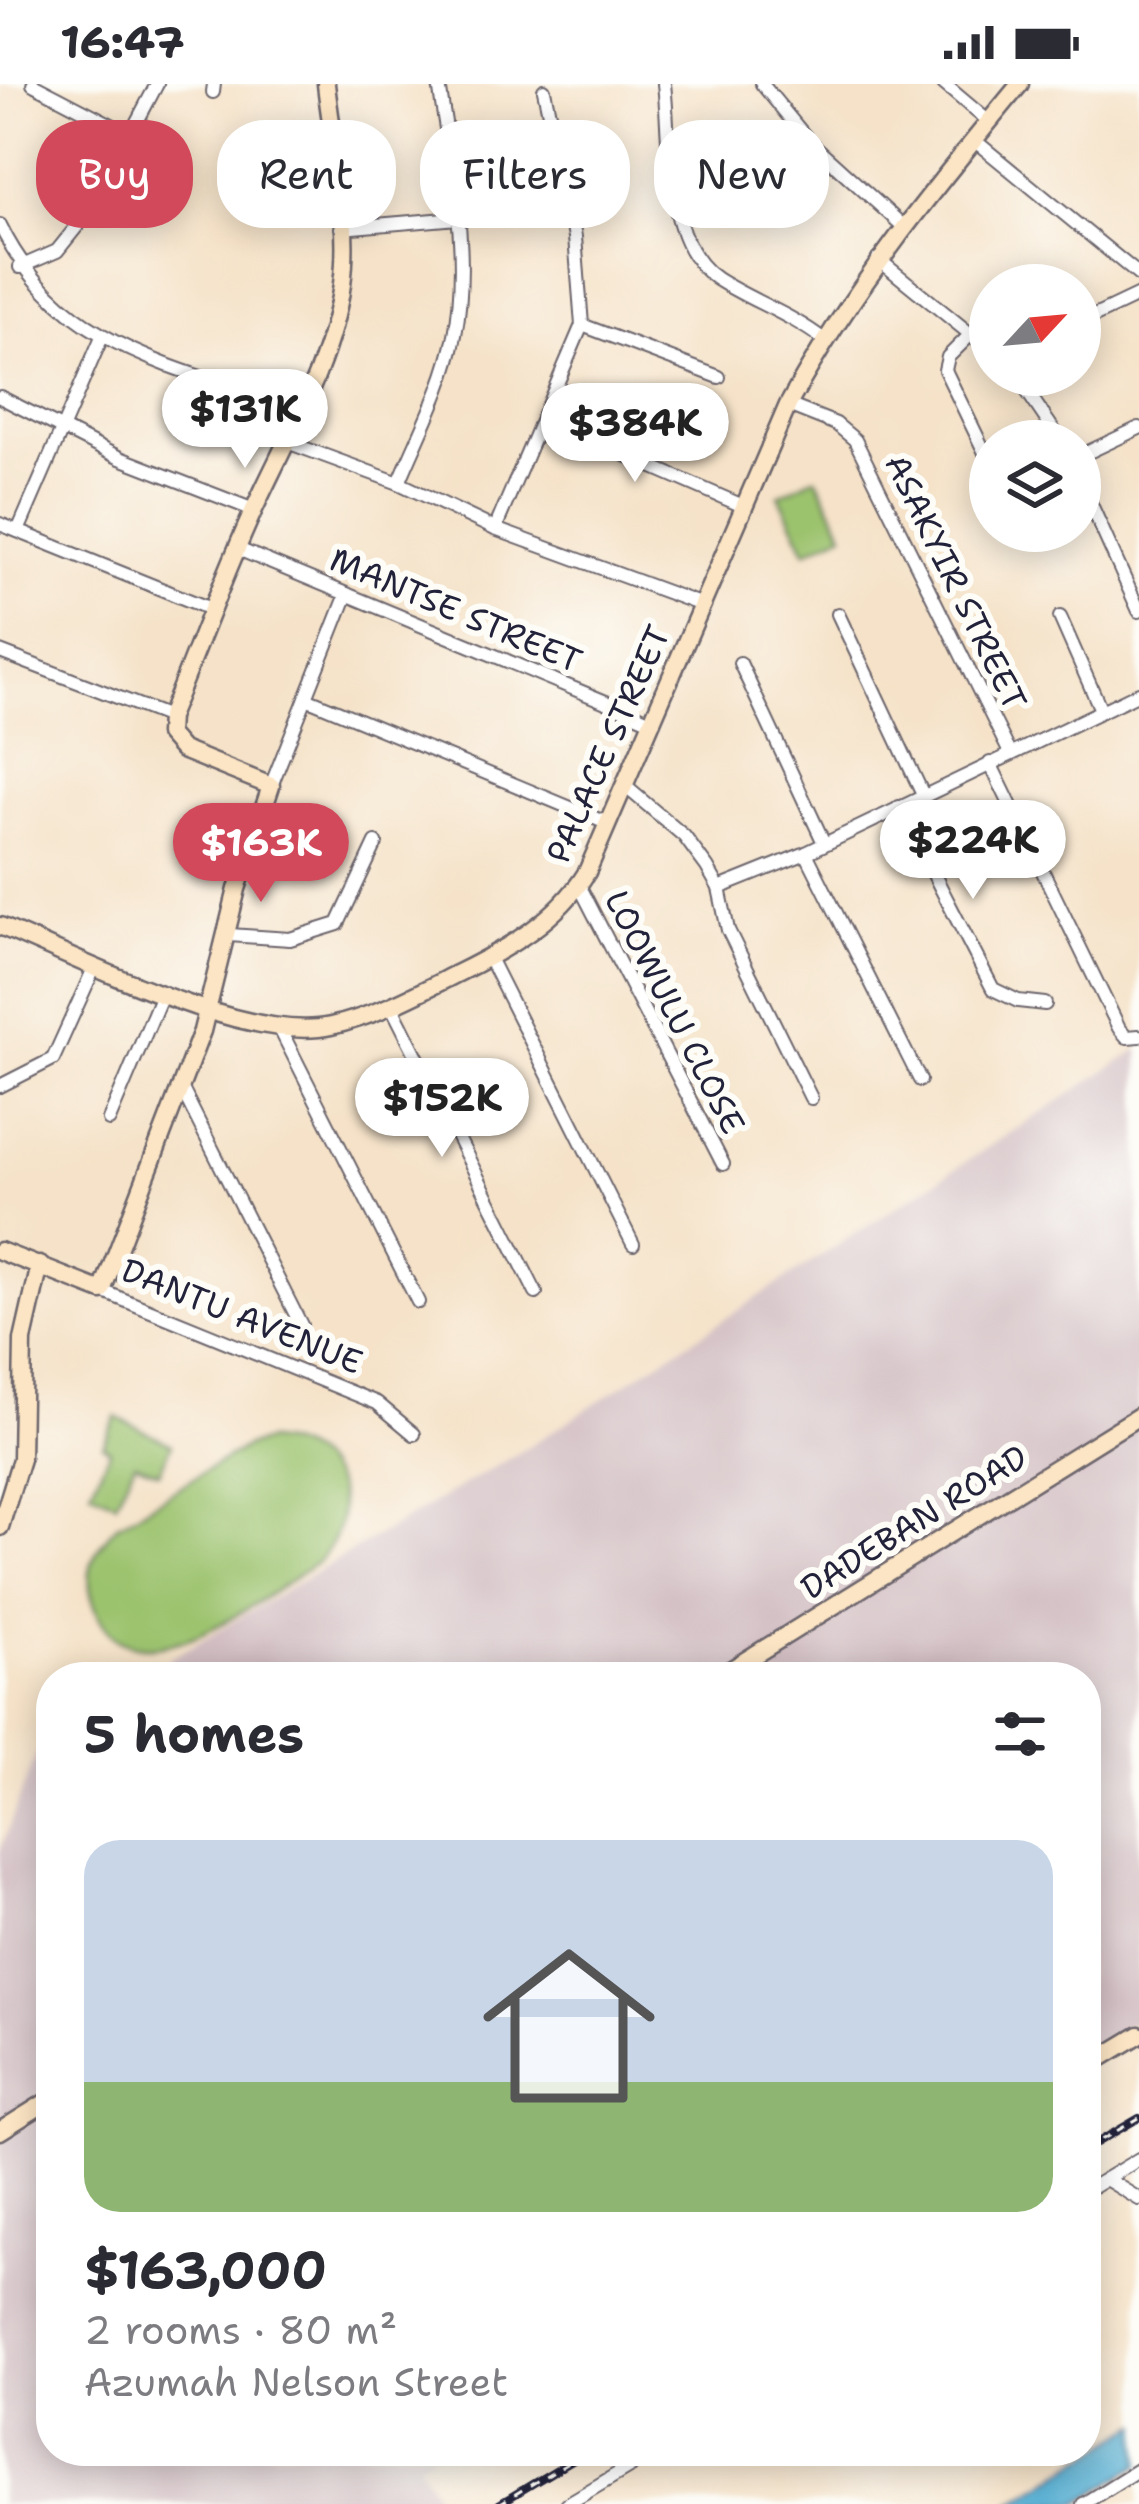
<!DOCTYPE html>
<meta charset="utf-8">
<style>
body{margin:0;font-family:"Shantell Sans",sans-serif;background:#f7f7f7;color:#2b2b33;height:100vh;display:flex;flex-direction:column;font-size:45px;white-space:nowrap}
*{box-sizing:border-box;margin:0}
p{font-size:39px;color:#7c7c81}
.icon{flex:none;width:66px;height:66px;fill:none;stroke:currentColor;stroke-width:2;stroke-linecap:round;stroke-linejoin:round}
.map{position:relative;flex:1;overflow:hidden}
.drawer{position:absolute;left:36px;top:1578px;width:1065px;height:804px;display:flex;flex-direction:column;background:#fff;border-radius:48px;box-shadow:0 6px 30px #0003}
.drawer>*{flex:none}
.hud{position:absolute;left:36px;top:36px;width:1068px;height:108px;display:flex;gap:24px}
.needle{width:78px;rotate:64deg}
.controls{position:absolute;left:969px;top:180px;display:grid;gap:24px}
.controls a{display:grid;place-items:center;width:132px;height:132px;border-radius:50%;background:#fff;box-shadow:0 6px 30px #0003;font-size:60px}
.price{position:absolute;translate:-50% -102px;padding:0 27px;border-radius:42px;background:#fff;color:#222;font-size:39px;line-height:78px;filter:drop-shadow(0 3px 6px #0008)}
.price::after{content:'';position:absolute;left:50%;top:72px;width:36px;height:27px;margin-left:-18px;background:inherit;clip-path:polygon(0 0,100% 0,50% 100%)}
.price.on{background:#d1495b;color:#fff}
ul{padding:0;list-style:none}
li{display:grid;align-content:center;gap:24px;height:636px;padding:0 48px}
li+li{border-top:3px solid #e1e1e2}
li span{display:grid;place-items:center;height:372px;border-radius:36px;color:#555}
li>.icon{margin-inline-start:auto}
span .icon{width:216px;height:216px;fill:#fffc;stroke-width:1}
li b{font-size:51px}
h2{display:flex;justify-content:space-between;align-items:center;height:144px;padding:0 48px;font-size:51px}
.pill{padding:0 42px;border-radius:48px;background:#fff;box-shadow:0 6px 30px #0003;font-size:42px;line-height:108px}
.pill.on{background:#d1495b;color:#fff}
.status{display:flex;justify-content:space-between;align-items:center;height:84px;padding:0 60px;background:#fff;direction:ltr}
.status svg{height:33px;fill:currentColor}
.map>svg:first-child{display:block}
</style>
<div class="status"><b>16:47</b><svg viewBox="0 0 49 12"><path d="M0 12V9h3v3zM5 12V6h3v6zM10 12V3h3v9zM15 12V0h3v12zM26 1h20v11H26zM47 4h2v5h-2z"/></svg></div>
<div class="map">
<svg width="1139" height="2420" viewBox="0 0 1139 2420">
<rect width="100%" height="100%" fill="#fdfcf7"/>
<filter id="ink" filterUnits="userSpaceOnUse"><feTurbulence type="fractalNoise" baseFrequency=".00833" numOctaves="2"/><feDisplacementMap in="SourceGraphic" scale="24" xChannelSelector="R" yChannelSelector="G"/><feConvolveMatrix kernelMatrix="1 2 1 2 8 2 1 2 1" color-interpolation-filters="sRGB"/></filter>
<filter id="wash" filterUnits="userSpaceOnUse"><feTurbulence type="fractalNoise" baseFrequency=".004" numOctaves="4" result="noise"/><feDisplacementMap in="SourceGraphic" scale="48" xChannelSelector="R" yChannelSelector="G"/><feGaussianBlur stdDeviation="2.7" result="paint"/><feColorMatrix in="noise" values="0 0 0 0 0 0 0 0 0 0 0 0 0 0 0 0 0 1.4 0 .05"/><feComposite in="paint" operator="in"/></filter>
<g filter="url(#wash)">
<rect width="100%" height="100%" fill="#f5e2c8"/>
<g fill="#d2bec3">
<path d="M1139,965V1935L1086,1967V1593H139L525,1365Z"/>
<path d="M51,1645V2367H435L417,2379L441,2420H0V1767L44,1649Z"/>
</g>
<g fill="#9bc26d" stroke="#5e7254" stroke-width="3">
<path d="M816,393L844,449L806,467L779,411Z"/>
<path d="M116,1333L172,1360L159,1388L135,1378L116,1418L91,1406L110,1366L103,1361Z"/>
<path d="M268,1357C336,1362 364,1427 318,1478C266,1510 126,1627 93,1517C83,1487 95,1464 116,1442L247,1362Z"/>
</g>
<path fill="#54add1" stroke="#3b6886" stroke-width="3" d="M1139,2340V2381L1077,2420H1011Z"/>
</g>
<g filter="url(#ink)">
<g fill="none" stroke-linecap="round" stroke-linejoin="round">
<defs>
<g id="street">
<path d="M33,0L131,51"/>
<path d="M664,0C671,58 662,158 717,195C751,217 791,230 824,256"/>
<path d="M762,0L808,56L903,142"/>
<path d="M944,0L989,38"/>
<path d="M213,8L214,0"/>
<path d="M974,56L1139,191"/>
<path d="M0,141C60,266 180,283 300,326"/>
<path d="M341,144L458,134"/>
<path d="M878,175L990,266"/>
<path d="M20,183L57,167L90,126L157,0"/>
<path d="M1080,239L1139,211"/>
<path d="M582,241L719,293"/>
<path d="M971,250L948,273L945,286L990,379"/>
<path d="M1016,291L1061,357"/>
<path d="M0,313L120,374L254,426"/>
<path d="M788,321L836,340L855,356L1010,669"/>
<path d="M545,336L743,422"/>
<path d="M290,359L399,399L495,445L702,521"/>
<path d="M1080,372L1139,344"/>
<path d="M1080,396L1139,527"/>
<path d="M399,399C418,352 446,301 455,251C471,168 451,82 439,0"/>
<path d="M0,440L213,526"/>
<path d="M495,445L582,241L575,153L544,6"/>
<path d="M18,447L101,255"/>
<path d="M238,465L654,638"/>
<path d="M838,530L923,711"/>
<path d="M1060,533L1101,626"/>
<path d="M0,568L169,633"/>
<path d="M740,579L824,759"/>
<path d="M306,614L609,740"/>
<path d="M990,679L1119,944L1127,953L1139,952"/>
<path d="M271,702L347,510"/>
<path d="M625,702L684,752L707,783L719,804L728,846L811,1014"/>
<path d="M899,723L993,905L1018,917L1045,920"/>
<path d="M806,769L920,996"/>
<path d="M579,801L723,1080"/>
<path d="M719,804L806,769L1139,609"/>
<path d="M229,851L290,855L338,840L376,759"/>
<path d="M489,874L633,1160"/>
<path d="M391,921L536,1209"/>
<path d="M278,941L418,1218"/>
<path d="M0,1002L53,975L95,882"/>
<path d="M181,1003L301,1241"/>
<path d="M109,1036L163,908"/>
<path d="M102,1207L377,1319L414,1350"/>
<path d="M1106,2095L1139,2115"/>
<path d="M1086,2107L1139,2075"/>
<path d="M567,2420L656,2367"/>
<path d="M1083,2420L1139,2385"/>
</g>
<g id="secondary">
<path d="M0,842C79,875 248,961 331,942C376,932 418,909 458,889C508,864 557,837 587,788L788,321C853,203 935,103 1020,0"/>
<path d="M0,1167L102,1207L202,947L237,805L271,702L182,666L168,650L169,633C197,565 222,496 252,430C285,356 331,282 342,200C351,137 333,64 326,0"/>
<path d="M0,1443L21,1375L23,1256L40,1181"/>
<path d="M719,1593L1139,1332"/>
<path d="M1086,1983L1139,1951"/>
<path d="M0,2047L51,2015"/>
</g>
</defs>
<use href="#street" stroke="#6c656c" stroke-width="16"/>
<use href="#secondary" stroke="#6c656c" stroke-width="21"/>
<use href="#street" stroke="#fff" stroke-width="12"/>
<use href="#secondary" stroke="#fce5c4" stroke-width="16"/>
<defs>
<g id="rail">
<path d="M1086,2065L1139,2034"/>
<path d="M499,2420L587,2367"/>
</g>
</defs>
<use href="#rail" stroke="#22223b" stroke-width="8"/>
<use href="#rail" stroke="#fdfcf7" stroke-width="3" stroke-dasharray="9" stroke-linecap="butt"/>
</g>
</g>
<g text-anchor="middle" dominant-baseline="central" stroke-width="12" stroke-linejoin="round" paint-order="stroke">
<g font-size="33" fill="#22223b" stroke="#fdfcf7">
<text transform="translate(956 498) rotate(64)">ASAKYIR STREET</text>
<text transform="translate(456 526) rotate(23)">MANTSE STREET</text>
<text transform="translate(608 660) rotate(-66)">PALACE STREET</text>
<text transform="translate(675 928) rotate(63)">LOOWULU CLOSE</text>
<text transform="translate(242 1232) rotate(22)">DANTU AVENUE</text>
<text transform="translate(914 1438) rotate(-32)">DADEBAN ROAD</text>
</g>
</g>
</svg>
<div class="controls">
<a><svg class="needle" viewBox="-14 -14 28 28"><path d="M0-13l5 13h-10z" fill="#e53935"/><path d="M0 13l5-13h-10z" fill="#7c7c81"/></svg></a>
<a><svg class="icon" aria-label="layers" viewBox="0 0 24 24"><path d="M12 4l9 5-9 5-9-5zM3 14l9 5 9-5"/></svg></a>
</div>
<b class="price" style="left:245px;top:387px">$131K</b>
<b class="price" style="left:635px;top:401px">$384K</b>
<b class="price" style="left:973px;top:818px">$224K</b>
<b class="price on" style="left:261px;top:821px">$163K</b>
<b class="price" style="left:442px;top:1076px">$152K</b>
<div class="hud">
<a class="pill on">Buy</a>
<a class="pill">Rent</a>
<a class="pill">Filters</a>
<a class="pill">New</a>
</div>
<section class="drawer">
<h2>5 homes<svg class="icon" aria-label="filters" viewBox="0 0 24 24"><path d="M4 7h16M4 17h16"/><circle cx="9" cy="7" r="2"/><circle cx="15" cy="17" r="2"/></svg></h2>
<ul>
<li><span style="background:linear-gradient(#c9d6e8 65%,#8fb573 0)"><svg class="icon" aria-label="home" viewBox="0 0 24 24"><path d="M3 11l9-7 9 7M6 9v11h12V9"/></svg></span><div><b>$163,000</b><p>2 rooms · 80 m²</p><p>Azumah Nelson Street</p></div></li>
</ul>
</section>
</div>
